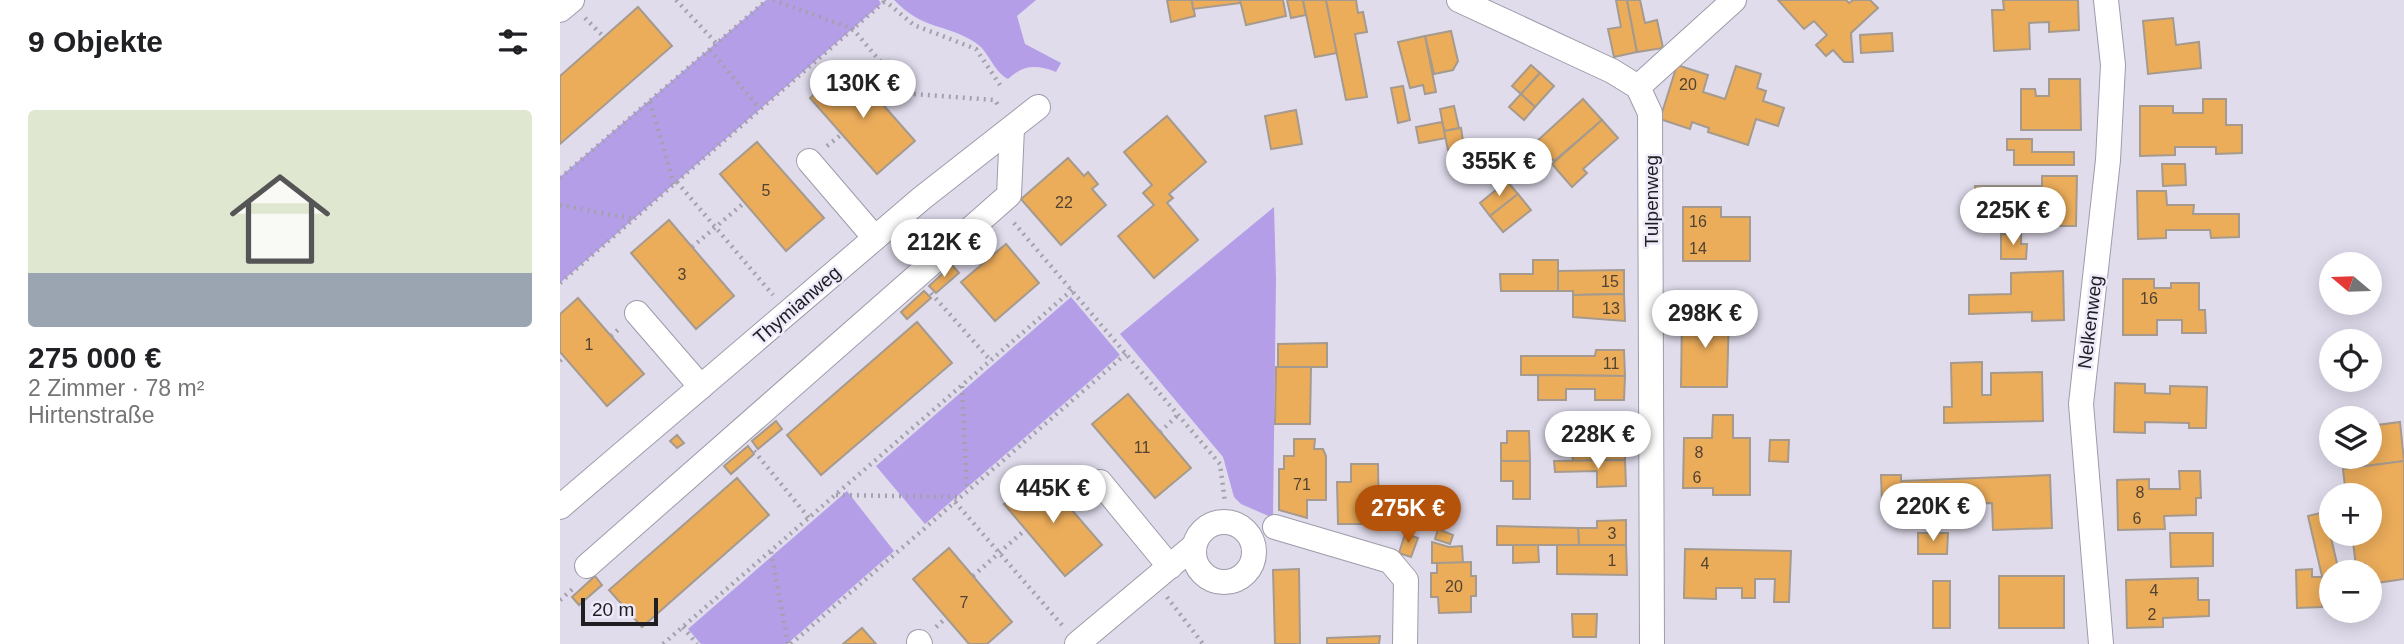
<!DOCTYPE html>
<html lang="de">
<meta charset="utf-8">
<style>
body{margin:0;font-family:Helvetica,sans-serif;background:#f6f6f6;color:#202124;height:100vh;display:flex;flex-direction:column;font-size:26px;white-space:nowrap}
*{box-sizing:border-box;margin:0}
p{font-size:23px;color:#757577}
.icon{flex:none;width:38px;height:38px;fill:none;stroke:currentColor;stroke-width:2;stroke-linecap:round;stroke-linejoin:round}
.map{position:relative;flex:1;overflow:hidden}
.drawer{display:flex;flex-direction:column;background:#fff;width:560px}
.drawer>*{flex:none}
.needle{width:46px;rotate:289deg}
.tools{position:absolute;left:1759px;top:252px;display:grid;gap:14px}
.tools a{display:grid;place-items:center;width:63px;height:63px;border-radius:50%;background:#fff;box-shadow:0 4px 18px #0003;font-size:35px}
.scale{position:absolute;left:21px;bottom:18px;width:77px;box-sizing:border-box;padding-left:7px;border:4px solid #1f1e23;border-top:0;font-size:19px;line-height:24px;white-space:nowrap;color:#1f1e23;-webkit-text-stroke:5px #eeeafa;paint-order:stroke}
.price{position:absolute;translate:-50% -60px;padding:0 16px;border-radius:24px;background:#fff;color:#222;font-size:23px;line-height:46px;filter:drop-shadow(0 2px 4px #0008)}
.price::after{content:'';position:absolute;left:50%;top:42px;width:21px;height:16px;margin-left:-10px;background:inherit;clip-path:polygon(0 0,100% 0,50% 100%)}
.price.on{background:#b45309;color:#fff}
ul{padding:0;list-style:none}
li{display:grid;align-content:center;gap:14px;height:371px;padding:0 28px}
li span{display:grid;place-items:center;height:217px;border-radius:7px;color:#555}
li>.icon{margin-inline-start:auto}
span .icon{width:126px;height:126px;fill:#fffc;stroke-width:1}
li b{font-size:30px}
h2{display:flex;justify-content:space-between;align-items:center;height:84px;padding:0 28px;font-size:30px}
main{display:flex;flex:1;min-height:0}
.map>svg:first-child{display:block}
</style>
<main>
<section class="drawer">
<h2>9 Objekte<svg class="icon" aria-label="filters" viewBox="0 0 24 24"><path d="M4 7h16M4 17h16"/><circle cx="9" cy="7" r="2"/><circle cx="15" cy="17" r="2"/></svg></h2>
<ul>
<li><span style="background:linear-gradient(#dfe7d0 75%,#9aa5b1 0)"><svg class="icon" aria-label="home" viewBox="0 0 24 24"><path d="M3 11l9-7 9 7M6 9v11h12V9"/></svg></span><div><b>275 000 €</b><p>2 Zimmer · 78 m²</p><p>Hirtenstraße</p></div></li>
</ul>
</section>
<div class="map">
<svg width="1844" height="644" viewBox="0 0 1844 644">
<rect width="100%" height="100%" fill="#e0dcec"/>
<g fill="#b49ee8">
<path d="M206,0H319L321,4L0,283V177Z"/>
<path d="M334,0H476L457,16L465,44L501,63L496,72C477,65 464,64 448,79C433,71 430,53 416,43C386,23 364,31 334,0Z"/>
<path d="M714,207L716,279L713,518L681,504L674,497L663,457L560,334Z"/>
<path d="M511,297L560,355L365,524L316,466Z"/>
<path d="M287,491L334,551L227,644H141L128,629Z"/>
</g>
<g fill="#ecad5b" stroke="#a59a8d" stroke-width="2">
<path d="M607,0H632L635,16L611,22Z"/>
<path d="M632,0H680L681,3L633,9Z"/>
<path d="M680,0H723L726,16L686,25Z"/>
<path d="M727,0H743L746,15L731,18Z"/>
<path d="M743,0H766L777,53L755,57Z"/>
<path d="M766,0H796L798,13L803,12L807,32L795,34L807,97L786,100Z"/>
<path d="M1056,0H1067L1077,52L1054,57L1048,29L1061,27Z"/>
<path d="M1067,0H1080L1085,23L1097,20L1103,48L1077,52Z"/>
<path d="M1218,0H1286L1289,3L1293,0H1310L1318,8L1291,33L1293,62H1284L1273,50L1266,56L1256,45L1267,35L1254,21L1244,29Z"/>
<path d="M1443,0H1518L1519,30L1489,32V22L1469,23L1470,49L1434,51L1432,10H1444Z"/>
<path d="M78,7L112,46L0,144V76Z"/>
<path d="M1613,18L1616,45L1639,42L1641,68L1588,74L1583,21Z"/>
<path d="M891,31L898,61L893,70L874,74L865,36Z"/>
<path d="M1332,33L1333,51L1301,53L1300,35Z"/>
<path d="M865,36L876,92L865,94L863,85L850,88L838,42Z"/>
<path d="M288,65L355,141L317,174L250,98Z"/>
<path d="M971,65L980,73L961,94L952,86Z"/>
<path d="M1117,65L1148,75L1143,92L1165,99L1176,66L1201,74L1197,88L1206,91L1203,101L1224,108L1218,126L1196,119L1188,145L1148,132L1149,128L1132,122L1130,129L1100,119Z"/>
<path d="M980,73L994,86L975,107L961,94Z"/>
<path d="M1489,79H1520L1521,130H1461V89H1475L1476,96H1489Z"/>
<path d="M843,86L850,120L838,123L831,88Z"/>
<path d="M961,94L975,107L964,120L949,107Z"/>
<path d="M1023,99L1042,120L994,161L976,142Z"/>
<path d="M1643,99H1666V125H1682V153L1656,154V147H1615V155L1580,156V106H1613V113H1643Z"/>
<path d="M894,106L899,128L884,131L880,109Z"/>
<path d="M736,110L742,144L711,149L705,116Z"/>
<path d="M607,116L646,162L609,194L613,198L607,203L638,240L594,278L558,236L594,205L583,193L592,185L564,152Z"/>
<path d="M1042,120L1058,138L1023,169L1027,173L1012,187L992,164Z"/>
<path d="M882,122L886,138L859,143L856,127Z"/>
<path d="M901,128L904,147L888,150L884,131Z"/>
<path d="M1447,139H1472V152H1514V165H1454V150H1447Z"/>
<path d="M197,142L264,218L226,251L160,174Z"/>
<path d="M508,158L524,176L528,172L538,184L532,189L546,205L501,245L461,199Z"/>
<path d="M1602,164H1625L1626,185L1603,186Z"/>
<path d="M1482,176H1517L1516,226H1483V213H1462V202H1441L1440,221H1424V202H1415V186H1482Z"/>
<path d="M947,181L958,194L930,216L920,203Z"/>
<path d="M1577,191H1606L1607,205H1634L1633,214H1679V237L1651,238L1650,230H1606V238L1578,239Z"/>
<path d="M958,194L971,210L943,232L930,216Z"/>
<path d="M1123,207H1161V217H1190V261H1123Z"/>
<path d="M109,220L174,296L136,329L71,253Z"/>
<path d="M1441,234H1461V244H1467L1466,259H1441Z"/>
<path d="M446,244L479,283L435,321L401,282Z"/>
<path d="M973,260H998V291H941L940,274H973Z"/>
<path d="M392,265L399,273L376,293L369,286Z"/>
<path d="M1064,270V294L1013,295V291H998V271Z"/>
<path d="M1503,271L1504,320L1472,321V312L1409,314V295L1451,294V273Z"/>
<path d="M1563,279H1594V288H1611V283H1639V310H1645L1646,333H1622V320H1597V335H1563Z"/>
<path d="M364,291L371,298L347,319L341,312Z"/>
<path d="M1064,294L1065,321L1013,317V295Z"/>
<path d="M18,298L84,374L47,406L0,352V314Z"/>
<path d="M1122,313L1169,314L1167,387H1121Z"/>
<path d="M357,322L392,363L261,475L227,435Z"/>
<path d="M767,343V367H718V344Z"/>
<path d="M1036,350H1064L1065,376L961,375V356H1035Z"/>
<path d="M1422,362V395H1431V373L1482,372L1483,421L1384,423V407H1392L1391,363Z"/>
<path d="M716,367H751L750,424H715Z"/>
<path d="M978,375L1065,376L1064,400H1035V389H1006V400H978Z"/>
<path d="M1555,383L1585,384V393L1610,394V386L1647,387L1646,428H1629V423L1585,422V433L1554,432Z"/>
<path d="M568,394L631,468L595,498L532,424Z"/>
<path d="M1153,415H1173V438H1190V495H1153V488H1123L1124,438H1152Z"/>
<path d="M216,421L222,429L198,449L192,441Z"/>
<path d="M1840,422L1844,461L1792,468L1791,457H1810V426Z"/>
<path d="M947,431H969L970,461H941V443H947Z"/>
<path d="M117,435L124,443L117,448L110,441Z"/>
<path d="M1065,435V460L1013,461L1012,451L1036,450V436Z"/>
<path d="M734,439H755L754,449H763L766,456V500H747V518L719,510V469H724V456H734Z"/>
<path d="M1013,440H1035L1036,450H1014Z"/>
<path d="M1210,440H1229L1228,462L1209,461Z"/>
<path d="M188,446L194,454L171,474L164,466Z"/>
<path d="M1065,460L1066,486L1037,487V471L995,472L994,461Z"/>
<path d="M941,461H970V499H953V481H941Z"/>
<path d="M1844,461V579L1810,584V572H1806L1805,564L1796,566L1792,534H1810V495H1786L1783,469Z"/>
<path d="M791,464H818L819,524H778L777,482H791Z"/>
<path d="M1619,471H1640L1641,498H1636V515L1604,516L1605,529L1558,530L1557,480L1589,479V489H1620Z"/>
<path d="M480,473L542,545L505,576L444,504Z"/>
<path d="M1321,475H1341V481L1490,475L1492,528L1433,530L1432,503L1399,504L1400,524L1385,525L1384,502L1322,504Z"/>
<path d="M177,478L209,515L82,627L49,590Z"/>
<path d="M1765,512L1779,572H1771V601L1768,602L1748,516Z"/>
<path d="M1066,520V545H1019L1018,528H1037V521Z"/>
<path d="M937,526L1018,528L1019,545H937Z"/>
<path d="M878,529L893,535L890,544L875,539Z"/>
<path d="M1358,533H1388L1387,554H1358Z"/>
<path d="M1610,533H1653V566L1611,567Z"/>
<path d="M845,534L858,538L851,557L839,553Z"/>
<path d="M872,542L889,547L902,546L903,563H872Z"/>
<path d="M953,545H978L979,562L953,563Z"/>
<path d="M997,545H1066L1067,575L997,574Z"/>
<path d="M389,548L452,622L427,644H409L353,579Z"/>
<path d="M1125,549L1231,551L1229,602H1214L1215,579H1195V598H1182V588H1156V599L1124,598Z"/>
<path d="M911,562V576H916V596H911V612L879,613L878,597H871V573H877V563Z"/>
<path d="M739,569L740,644H715L713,570Z"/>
<path d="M1752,569V577H1762V607L1737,608L1736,570Z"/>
<path d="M35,576L42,585L19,605L12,597Z"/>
<rect x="1439" y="576" width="65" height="52"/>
<path d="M1638,578V600H1649V616L1603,618V627L1567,628L1566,580Z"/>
<rect x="1373" y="581" width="17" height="47"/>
<path d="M1012,614H1037L1036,637H1013Z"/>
<path d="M302,628L316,644H283Z"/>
<path d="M820,636L819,644H767V638Z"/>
</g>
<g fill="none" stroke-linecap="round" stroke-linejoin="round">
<defs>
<g id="minor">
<path d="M899,0L1052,71L1078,87L1090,113L1092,644"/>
<path d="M0,10L12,0"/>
<path d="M1078,87L1174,0"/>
<path d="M249,161L315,238"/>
<path d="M77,313L141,387"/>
<path d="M540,482L610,567"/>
<path d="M0,507L362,198L478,107"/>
<circle cx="664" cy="552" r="30"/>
<path d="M715,527L830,561L846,580L845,644"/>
<path d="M27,566L449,195L452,128"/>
<path d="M359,642L360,644"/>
<path d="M517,644L634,546"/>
<path d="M1541,644L1521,404L1548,160L1553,65L1546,0"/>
</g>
</defs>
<use href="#minor" stroke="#9e9baa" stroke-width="26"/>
<g stroke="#a4a1ad" stroke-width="4.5" stroke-dasharray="2 5" stroke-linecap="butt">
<path d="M116,0L157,44"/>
<path d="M213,0L293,29L330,73L312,91"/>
<path d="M324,0L354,25L416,49L440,85"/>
<path d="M25,18L44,37"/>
<path d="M150,50L200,109"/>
<path d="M312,91L435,100L439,107"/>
<path d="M90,102L114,184"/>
<path d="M267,146L282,134"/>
<path d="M0,178L207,0"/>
<path d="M117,182L213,295"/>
<path d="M0,205L74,219"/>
<path d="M454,223L660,464L665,502"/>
<path d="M132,247L184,203"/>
<path d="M0,283L325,1"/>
<path d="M371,293L431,361"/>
<path d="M51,336L60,328"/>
<path d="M0,361L4,357"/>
<path d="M402,386L407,490"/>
<path d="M600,432L619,414"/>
<path d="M194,451L249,518"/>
<path d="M276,495L399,497"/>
<path d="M395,502L502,625"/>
<path d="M510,509L524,497"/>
<path d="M211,552L228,644"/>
<path d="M413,576L466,529"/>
<path d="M607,597L643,644"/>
<path d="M0,600L15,587"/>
<path d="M123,627L137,644"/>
<path d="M376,627L386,618"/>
<path d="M103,644L512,290"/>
<path d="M231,644L567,353"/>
</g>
<use href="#minor" stroke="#fff" stroke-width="24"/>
</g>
<g text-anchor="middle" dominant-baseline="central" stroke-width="5" stroke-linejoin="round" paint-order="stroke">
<g font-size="16" fill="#524231">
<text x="1128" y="84">20</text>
<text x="206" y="190">5</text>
<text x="504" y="202">22</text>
<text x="1138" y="221">16</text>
<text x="1138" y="248">14</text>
<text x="122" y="274">3</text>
<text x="1050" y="281">15</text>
<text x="1589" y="298">16</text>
<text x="1051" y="308">13</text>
<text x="29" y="344">1</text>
<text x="1051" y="363">11</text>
<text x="582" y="447">11</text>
<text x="1139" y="452">8</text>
<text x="1137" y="477">6</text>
<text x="742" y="484">71</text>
<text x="1580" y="492">8</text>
<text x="1577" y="518">6</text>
<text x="1052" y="533">3</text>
<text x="1052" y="560">1</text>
<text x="1145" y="563">4</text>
<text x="894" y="586">20</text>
<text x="1594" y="590">4</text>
<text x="404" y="602">7</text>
<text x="1592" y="614">2</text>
</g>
<g font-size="19" fill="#1f1e23" stroke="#eeeafa">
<text transform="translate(1091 201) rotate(-90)">Tulpenweg</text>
<text transform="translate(237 305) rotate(-41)">Thymianweg</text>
<text transform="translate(1530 322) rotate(-83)">Nelkenweg</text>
</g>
</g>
</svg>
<div class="tools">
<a><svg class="needle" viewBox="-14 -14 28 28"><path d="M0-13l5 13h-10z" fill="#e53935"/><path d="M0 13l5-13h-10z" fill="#757577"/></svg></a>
<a><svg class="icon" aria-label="locate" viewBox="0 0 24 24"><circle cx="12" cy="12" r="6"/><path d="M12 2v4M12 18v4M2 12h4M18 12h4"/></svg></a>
<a><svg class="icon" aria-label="layers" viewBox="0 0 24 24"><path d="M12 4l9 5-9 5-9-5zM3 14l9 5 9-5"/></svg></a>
<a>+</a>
<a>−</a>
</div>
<div class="scale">20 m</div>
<b class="price" style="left:303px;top:120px">130K €</b>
<b class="price" style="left:939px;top:198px">355K €</b>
<b class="price" style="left:1453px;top:247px">225K €</b>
<b class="price" style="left:384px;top:279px">212K €</b>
<b class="price" style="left:1145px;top:350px">298K €</b>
<b class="price" style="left:1038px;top:471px">228K €</b>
<b class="price" style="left:493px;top:525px">445K €</b>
<b class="price" style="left:1373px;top:543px">220K €</b>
<b class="price on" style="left:848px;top:545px">275K €</b>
</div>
</main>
